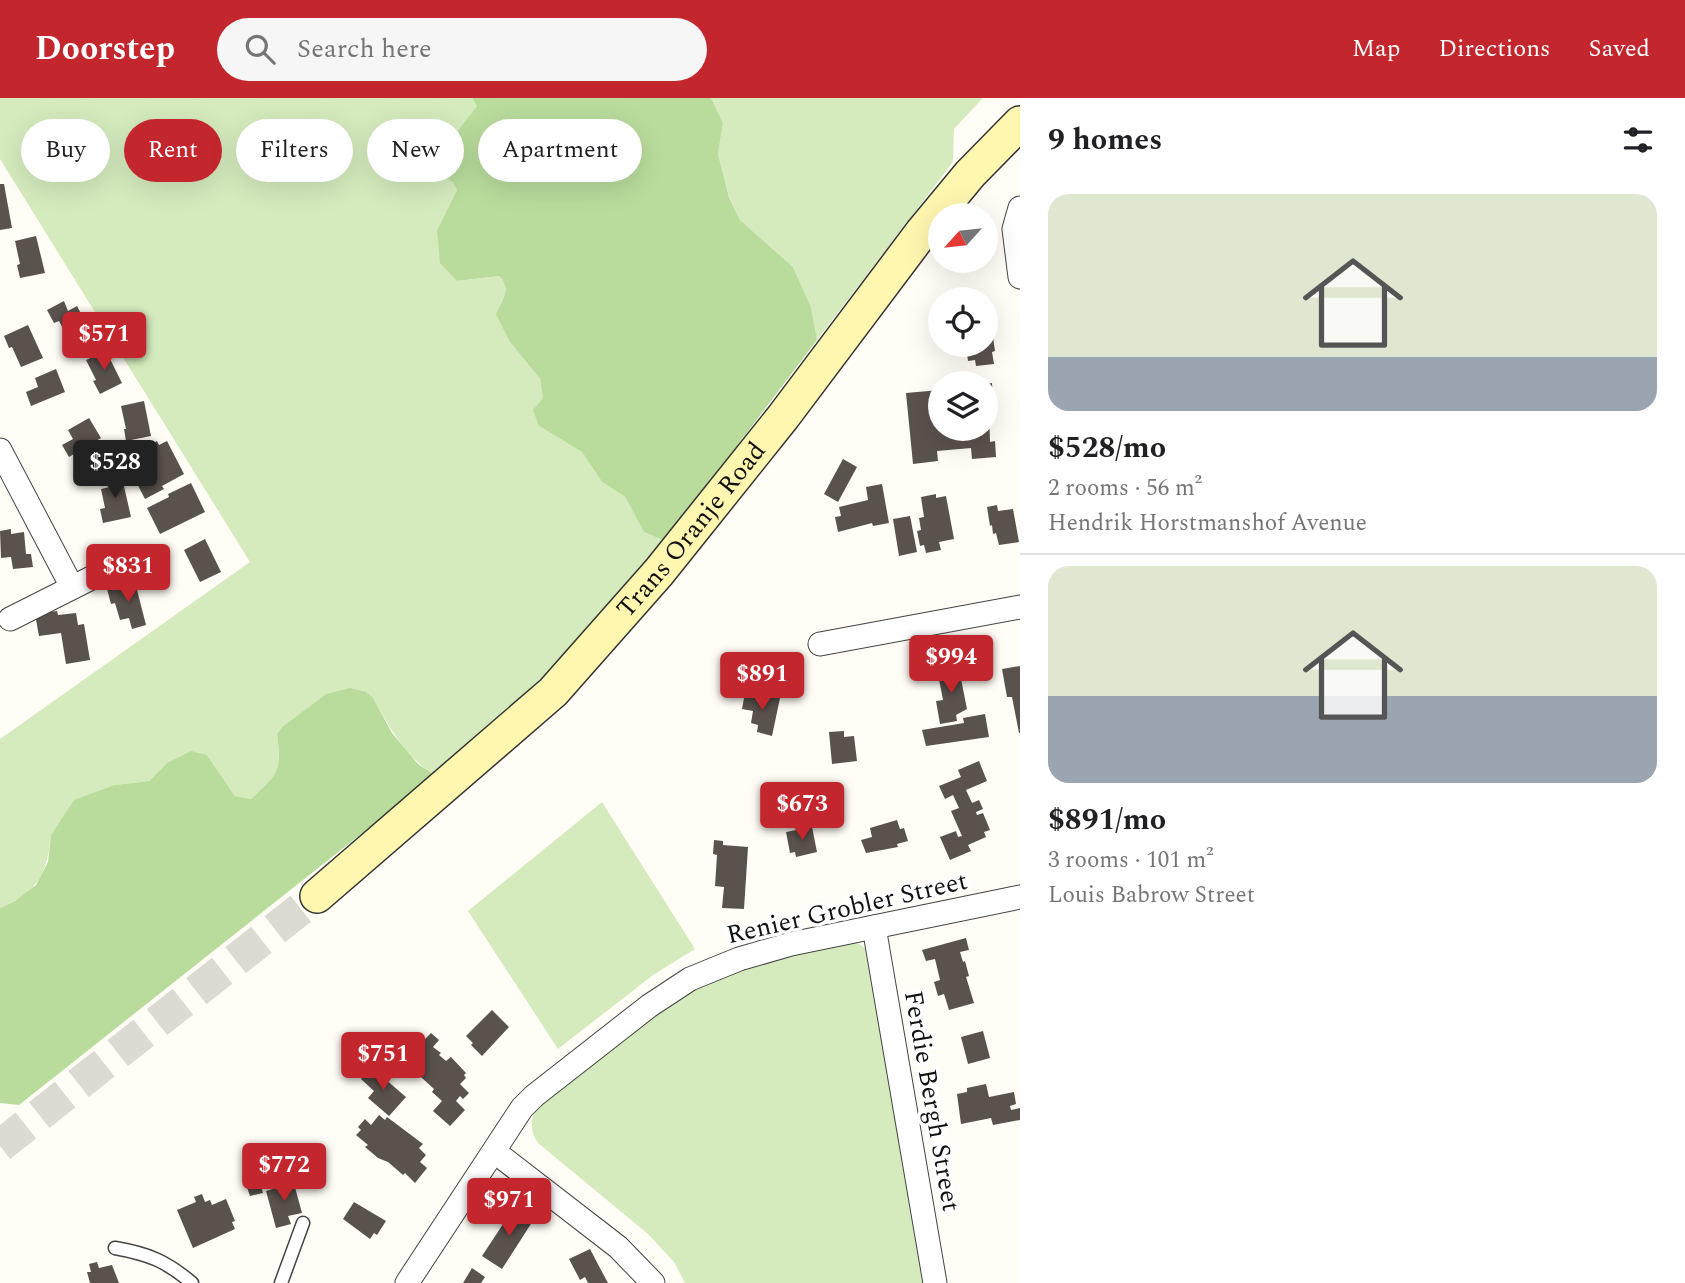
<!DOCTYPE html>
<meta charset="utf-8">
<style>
body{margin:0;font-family:Spectral,serif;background:#f6f6f6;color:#202124;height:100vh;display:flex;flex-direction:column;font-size:26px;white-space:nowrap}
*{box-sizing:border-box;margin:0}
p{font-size:23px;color:#757577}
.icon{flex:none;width:38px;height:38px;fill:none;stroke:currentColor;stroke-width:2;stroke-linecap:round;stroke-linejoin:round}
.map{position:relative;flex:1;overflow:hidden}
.drawer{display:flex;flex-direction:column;background:#fff;width:665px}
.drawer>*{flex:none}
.guide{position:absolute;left:21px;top:21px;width:665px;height:63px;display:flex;gap:14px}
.needle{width:46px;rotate:243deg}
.buttons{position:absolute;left:928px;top:105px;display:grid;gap:14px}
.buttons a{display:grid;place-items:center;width:70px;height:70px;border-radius:50%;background:#fff;box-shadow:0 7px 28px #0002;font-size:35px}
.price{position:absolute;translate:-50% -60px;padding:0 16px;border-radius:7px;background:#c4262e;color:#fff;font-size:23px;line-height:46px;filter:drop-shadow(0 2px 4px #0008)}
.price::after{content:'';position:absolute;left:50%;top:42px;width:21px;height:16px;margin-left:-10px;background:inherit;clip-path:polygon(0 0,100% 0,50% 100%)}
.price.selected{background:#222;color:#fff}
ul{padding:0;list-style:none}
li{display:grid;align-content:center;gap:14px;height:371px;padding:0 28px}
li+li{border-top:2px solid #e0e0e0}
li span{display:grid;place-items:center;height:217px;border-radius:21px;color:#555}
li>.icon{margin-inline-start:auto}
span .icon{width:126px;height:126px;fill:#fffc;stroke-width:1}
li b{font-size:30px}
h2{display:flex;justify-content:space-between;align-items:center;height:84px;padding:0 28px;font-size:30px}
.chip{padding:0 24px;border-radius:32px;background:#fff;box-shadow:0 7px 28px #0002;font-size:24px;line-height:63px}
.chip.selected{background:#c4262e;color:#fff}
header{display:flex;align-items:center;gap:42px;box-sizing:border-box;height:98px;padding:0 35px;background:#c4262e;color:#fff}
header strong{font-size:33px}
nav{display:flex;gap:38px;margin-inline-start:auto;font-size:24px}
.search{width:490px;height:63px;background:#f6f6f6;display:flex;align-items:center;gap:18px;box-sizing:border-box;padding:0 24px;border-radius:38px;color:#757577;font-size:26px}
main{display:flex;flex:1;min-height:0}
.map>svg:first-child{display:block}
</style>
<header>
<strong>Doorstep</strong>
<div class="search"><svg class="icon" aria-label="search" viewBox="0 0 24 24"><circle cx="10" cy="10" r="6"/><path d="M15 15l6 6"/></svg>Search here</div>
<nav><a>Map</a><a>Directions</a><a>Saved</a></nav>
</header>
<main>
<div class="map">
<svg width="1020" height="1185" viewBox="0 0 1020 1185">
<rect width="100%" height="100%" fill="#fffdf5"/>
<g fill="#d5ebbd">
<path d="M0,0H472L477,8L450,44L439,76L454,84L457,92L437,132L457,183L499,178L505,185L510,244L540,281L543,300L539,328L582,354L602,384L625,399L644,434L665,443L550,573L511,612L433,679L432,675C404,657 389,628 373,600L326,596L282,629L277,636C282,675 278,675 251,701L235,698L207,657L167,665L149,683L115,687L51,737C47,776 38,794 0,810V641L250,464L0,61Z"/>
<path d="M711,0H983L954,31L953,64L817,242L811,209L793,169L740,122L729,98L718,56L723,25Z"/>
<path d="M602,704L695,851L653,877L558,951L468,813Z"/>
<path d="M849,842L856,844L868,852L926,1185H685L674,1164L648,1136L538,1045C530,1033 530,1023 536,1010L674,903L719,877Z"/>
</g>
<g fill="#b9dc9c">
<path d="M472,0H711L723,25L718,56L729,99L740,122L793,169L811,209L817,242L665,443L644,434L625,399L602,384L582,354L539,328L533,312L543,300L540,281L510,244L496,216C503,201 512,191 499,178L457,183L440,165L437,132L457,92L453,84L439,76C440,51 462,28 477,8Z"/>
<path d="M350,590L366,594L373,600L392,635L418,666L432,675L433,679L19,1007L0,1005V810L15,803L36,787L48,764L51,737L74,702L115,687L149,683L167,665L191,653L207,657L235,698L251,701C278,675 282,675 277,636L282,629L326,596Z"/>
</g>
<g fill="#5a524d">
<path d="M0,86H4L12,130L0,132Z"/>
<path d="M36,138L45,175L20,180L17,167L20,166L15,143Z"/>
<path d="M64,203L68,213L77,208L93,239L81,245L75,234L67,238L59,223L54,225L47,212Z"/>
<path d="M985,219H990L995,253L992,254L994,266L976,268L975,262L968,263L966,247H985Z"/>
<path d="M28,227L43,260L21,269L12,249L9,250L4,238Z"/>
<path d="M106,253L122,285L100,296L93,283L96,282L86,262Z"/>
<path d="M56,271L65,294L31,308L26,294L38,289L35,280Z"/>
<path d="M992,285L993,301L985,302V286Z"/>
<path d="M940,292V331H985V313H989L990,344L995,343L996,359L972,361L971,350L937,353L938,363L913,366L906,295Z"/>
<path d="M144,303L151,338L126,343L124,331H126L121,308Z"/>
<path d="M89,320L101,340L69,359L62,347L73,341L68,332Z"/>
<path d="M157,343L159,347L167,343L184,376L162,388L164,391L145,401L132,376L149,367L143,356L150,352L148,348Z"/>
<path d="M843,361L857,369L838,404L824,396Z"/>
<path d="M121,375L131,419L103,425L100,411L105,410L101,391L110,389L108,378Z"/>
<path d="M191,385L205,414L160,436L147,410L169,399L168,396Z"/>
<path d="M882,386L889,425L873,428L872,425L838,434L835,419L841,418L839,409L868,402L866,389Z"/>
<path d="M936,396V400L946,398L954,441L939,444L941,452L926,455L924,447L920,448L917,433L921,432L919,420L924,419L921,399Z"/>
<path d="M997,407L998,413L1013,411L1019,444L999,447L996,435L993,436L992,427L990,428L987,409Z"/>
<path d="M910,418L917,454L899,458L893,421Z"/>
<path d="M11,431V436L24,434L26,456H31L33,469L13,471L11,459L1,460L0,433Z"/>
<path d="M205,441L221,474L200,484L184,452Z"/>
<path d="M135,484L146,527L132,531L129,520L120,522L115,505L111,506L107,491Z"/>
<path d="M57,513L58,517L76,515L78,527L84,526L90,562L66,566L61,535L39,538L35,516Z"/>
<path d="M958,566L967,611L956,617L957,623L940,626L936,603L943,602L938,576L942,575L941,569Z"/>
<path d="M1020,568V635H1019L1012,599H1007L1002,571Z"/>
<path d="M745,595L780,600L772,638L757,634L758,627L751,625L753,613L742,611Z"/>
<path d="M985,616L989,639L926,648L922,632L964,625L963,620Z"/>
<path d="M844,633V639L854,638L857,663L832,666L829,634Z"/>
<path d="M979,663L987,683L966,692L972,705L979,702L983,711L976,714L977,717L983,715L990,732L984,734L986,739L968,747L971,753L950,762L940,739L956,733L958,739L962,738L951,713L959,710L953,697L945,701L939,688L961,679L958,672Z"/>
<path d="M897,722L900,731L904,730L908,743L897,746L898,749L866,755L861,742L872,739L870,730Z"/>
<path d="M812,729L817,754L796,759L795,754L790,755L786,734Z"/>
<path d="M714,742L723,743V747L748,749L744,811L722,810L724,789L715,788L717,757L713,756Z"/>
<path d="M966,840L969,852L960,854L963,864L965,863L969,878L966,879L974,905L949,912L944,896L938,898L934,884L940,882L935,861L926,863L922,852Z"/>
<path d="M492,912L509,929L482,958L471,947L473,945L466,938Z"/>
<path d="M983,933L990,960L968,966L961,939Z"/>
<path d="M431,935L439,942L433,949L441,955L439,957L446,963L451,959L466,975L464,977L466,980L460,986L469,995L463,1001L460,998L456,1003L465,1012L450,1028L433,1013L442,1003L432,994L434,991L398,958L416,938L422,944Z"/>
<path d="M371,969L406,999L389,1018L368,1000L374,993L361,981Z"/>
<path d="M986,986L989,999L1014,994L1016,1006L1010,1008L1011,1012L1020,1010V1022L993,1027L991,1020L961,1026L957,996L967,994V990Z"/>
<path d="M379,1017L385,1022L387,1019L423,1046L419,1050L426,1057L420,1064L427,1070L415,1085L405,1075L403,1077L388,1064L378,1060L365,1049L368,1047L356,1037L361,1032L358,1029L365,1021L371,1027Z"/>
<path d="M257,1074L263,1095L250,1098L243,1078Z"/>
<path d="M293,1082L302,1115L288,1118L291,1126L276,1130L266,1093L279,1089L278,1086Z"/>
<path d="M202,1096L205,1104L210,1102L212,1107L226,1101L235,1123L232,1124L235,1131L193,1150L177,1112L196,1104L194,1099Z"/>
<path d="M354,1104L386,1123L377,1137L374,1135L370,1141L343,1121Z"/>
<path d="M522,1109L536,1118L502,1171L482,1158L509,1117L515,1120Z"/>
<path d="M590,1151L601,1172L608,1185H588L585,1179L580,1182L569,1161Z"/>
<path d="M97,1164L99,1170L112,1167L119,1185H90L87,1174H91L89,1166Z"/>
<path d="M472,1170L485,1179L481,1185H463Z"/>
</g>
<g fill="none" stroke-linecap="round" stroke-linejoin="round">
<path stroke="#dbdad3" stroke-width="33" stroke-dasharray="33 17" stroke-linecap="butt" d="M0,1048L317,798"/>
<defs>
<g id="lane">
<path d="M115,1150C149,1156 166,1163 192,1185"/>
<path d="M281,1185L303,1125"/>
</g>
<g id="street">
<path d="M1020,110L1014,131L1020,179"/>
<path d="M0,352L72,489"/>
<path d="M10,521L131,460"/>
<path d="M820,546L1020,509"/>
<path d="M874,829L935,1185"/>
<path d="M495,1054L618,1149L653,1185"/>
<path d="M407,1185L522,1010L534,998L649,908L690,881L739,861L791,846L1020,799"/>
</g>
<g id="secondary">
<path id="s1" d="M317,798L553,594L659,474L783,319L922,134L970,76L1020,25"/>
</g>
</defs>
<use href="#lane" stroke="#444" stroke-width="15"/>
<use href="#street" stroke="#444" stroke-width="25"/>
<use href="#secondary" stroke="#333" stroke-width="36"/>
<use href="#lane" stroke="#fff" stroke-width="12"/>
<use href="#street" stroke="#fff" stroke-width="23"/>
<use href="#secondary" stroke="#fff6b0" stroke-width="33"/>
</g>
<g text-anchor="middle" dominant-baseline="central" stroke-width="7" stroke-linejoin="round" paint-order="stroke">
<g font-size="26" fill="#111" stroke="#fff">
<text stroke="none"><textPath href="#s1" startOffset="525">Trans Oranje Road</textPath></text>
<text transform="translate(847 810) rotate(-13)">Renier Grobler Street</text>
<text transform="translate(932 1003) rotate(80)">Ferdie Bergh Street</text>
</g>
</g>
</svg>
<div class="buttons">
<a><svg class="needle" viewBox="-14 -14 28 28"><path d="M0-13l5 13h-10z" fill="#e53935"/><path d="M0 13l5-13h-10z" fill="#757577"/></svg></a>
<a><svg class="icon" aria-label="locate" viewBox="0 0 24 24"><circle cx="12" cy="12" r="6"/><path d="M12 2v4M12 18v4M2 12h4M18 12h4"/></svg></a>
<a><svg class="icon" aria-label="layers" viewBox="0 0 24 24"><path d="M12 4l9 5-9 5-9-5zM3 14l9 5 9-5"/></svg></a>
</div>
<b class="price" style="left:104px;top:274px">$571</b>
<b class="price selected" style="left:115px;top:402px">$528</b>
<b class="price" style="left:128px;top:506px">$831</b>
<b class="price" style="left:951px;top:597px">$994</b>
<b class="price" style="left:762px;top:614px">$891</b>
<b class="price" style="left:802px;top:744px">$673</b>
<b class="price" style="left:383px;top:994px">$751</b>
<b class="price" style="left:284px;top:1105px">$772</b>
<b class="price" style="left:509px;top:1140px">$971</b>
<div class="guide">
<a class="chip">Buy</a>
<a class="chip selected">Rent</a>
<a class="chip">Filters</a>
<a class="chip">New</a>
<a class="chip">Apartment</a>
</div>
</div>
<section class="drawer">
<h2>9 homes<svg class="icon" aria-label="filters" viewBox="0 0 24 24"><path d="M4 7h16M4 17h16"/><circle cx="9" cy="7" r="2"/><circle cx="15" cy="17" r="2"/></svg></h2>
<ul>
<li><span style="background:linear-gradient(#dfe7d0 75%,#9aa5b1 0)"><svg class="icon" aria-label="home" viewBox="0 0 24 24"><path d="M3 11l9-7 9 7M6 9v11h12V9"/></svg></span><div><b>$528/mo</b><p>2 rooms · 56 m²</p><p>Hendrik Horstmanshof Avenue</p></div></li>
<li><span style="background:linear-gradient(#dfe7d0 60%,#9aa5b1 0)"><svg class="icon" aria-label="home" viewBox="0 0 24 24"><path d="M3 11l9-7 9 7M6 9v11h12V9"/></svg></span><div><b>$891/mo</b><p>3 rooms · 101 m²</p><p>Louis Babrow Street</p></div></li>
</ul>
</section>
</main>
